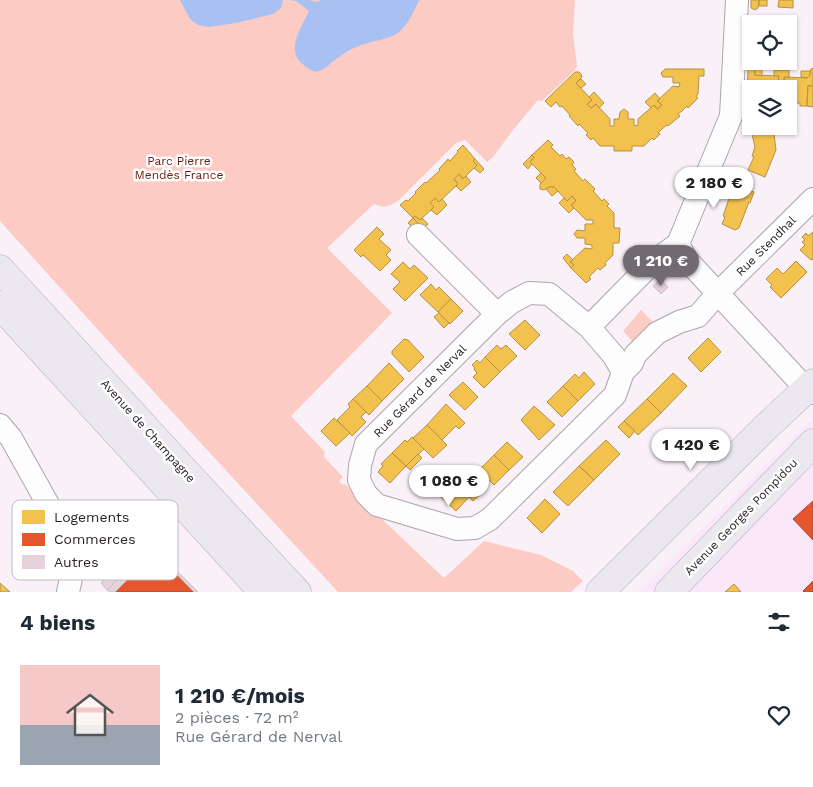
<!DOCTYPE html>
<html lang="fr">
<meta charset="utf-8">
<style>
body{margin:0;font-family:"Work Sans",sans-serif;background:#f6f6f7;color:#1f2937;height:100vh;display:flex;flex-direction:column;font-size:19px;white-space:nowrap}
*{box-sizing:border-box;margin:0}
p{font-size:16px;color:#747a83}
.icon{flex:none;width:28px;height:28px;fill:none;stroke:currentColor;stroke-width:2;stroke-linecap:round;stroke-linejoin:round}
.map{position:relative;height:592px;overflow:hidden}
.panel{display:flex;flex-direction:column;background:#fff;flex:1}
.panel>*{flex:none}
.fabs{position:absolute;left:742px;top:15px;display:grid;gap:10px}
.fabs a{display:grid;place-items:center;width:55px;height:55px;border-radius:0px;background:#fff;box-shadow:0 1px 4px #0004;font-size:25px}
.price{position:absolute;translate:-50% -42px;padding:0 11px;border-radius:18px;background:#fff;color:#222;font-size:16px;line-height:32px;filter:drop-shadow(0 1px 2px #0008)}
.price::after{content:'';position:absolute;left:50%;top:30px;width:15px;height:11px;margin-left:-8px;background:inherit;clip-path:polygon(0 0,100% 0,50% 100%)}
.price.active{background:#726a71;color:#fff}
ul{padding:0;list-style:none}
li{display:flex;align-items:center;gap:15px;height:125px;padding:0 20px}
li span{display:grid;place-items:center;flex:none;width:140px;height:100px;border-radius:0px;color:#555}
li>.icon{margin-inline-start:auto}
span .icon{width:60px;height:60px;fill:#fffc;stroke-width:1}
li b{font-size:21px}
h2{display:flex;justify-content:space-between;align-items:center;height:60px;padding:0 20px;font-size:21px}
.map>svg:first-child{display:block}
</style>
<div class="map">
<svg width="813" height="592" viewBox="0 0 813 592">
<rect width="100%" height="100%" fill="#f9f0f8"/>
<path fill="#fae7f9" d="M813,418V592H639Z"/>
<g fill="#fccbc4">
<path d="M0,0H575L573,34L577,66L574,71L542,101L538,100L513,130L493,157L487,162L465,140L456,143L398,201C389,207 384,208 374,204L327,248L392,313L291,416L325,452L324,455L325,458L343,477L339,481L343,485L345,484L444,578L484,541L541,555L573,571L583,581L571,592H338L164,403L0,221Z"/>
<path d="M641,310L653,322L634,343L623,331Z"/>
</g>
<g fill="#a8c0f2">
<path d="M180,0H283L281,8L273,14L236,23L209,27L198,25L190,19Z"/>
<path d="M290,0H309L316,2L322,0H419C414,11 408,25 398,33C390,39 366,42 354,48C347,51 341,55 335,60C330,63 325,70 319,71C314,73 309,69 305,66C284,51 301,29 309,11L296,1Z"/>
</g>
<g fill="#f2c14e" stroke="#b69143">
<path d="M751,0H759L758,8L755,10L751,8Z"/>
<rect x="759" y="0" width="8" height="6"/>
<path d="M779,0H793V8L778,7Z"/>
<path d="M752,65L755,67V75L779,76L778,83H784V77L807,78L810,75V70L813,68V86H808L807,106H800V103H789V89H751V110H747L748,68L749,66Z"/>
<path d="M665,69H704V76H699L698,94L696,96L698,98L688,108L687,106L682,111L678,114L680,116L668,126L667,125L662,129L658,133L660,134L654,140L652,138L644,146H632V151H614V146H600L593,138L591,140L586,135L588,133L579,124L578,126L569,116L570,115L562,106L560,107L556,102L551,107L545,101L575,72H579L581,74L582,77L576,83L592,100L587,104L591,108L596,104L610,119V126H614V119H619L620,112L624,109L628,112V119H634V126L638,125V119L654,105L657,109L662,105L657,101L673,86L679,87L680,83H673V77H663L661,73Z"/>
<path d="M755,69H762V76L755,75Z"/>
<path d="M774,70H789V77H784V83H778L779,76H774Z"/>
<path d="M801,71H810V75L807,78L801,77Z"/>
<path d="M581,79L586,84L581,88L576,83Z"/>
<path d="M808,86H813V107L807,106Z"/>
<path d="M594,92L604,103L599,108L596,104L591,108L587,104L592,100L589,97Z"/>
<path d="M655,93L660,99L657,101L662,105L657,109L654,105L651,108L645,102Z"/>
<path d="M752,134H774L776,150L765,177L748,170L754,157L752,156L755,147Z"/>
<path d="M548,140L553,145L551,147L560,156L562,154L566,159L569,157L574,162L572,165L576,169L574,171L583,181L585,179L595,189L593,191L602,201L604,199L609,204L607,206L614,213V228H620L619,243H613V255L605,263L606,265L600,270L598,268L589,277L591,279L586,283L571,268L574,265L570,262L585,248L592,249V245L585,244V238H577L574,234L577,230L585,231V224H593V220H586L571,205L576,201L572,196L567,201L554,187H549L544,190L540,189V184L546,178L530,162L534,157L532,155Z"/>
<path d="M463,145L475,159L473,161L477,165L463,179L459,174L454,179L458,184L439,202L435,198L430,203L434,207L420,220L415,216L413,218L400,205L406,200L408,201L416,193L415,192L425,182L426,183L436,174L440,170L439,169L448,159L450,161L458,152L457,151Z"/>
<path d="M532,155L534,157L530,162L532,164L528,169L523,164Z"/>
<path d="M475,159L484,169L480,173L474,168L477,165L473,161Z"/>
<path d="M541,173L546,178L541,183L536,178Z"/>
<path d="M459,174L463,179L466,176L471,182L461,191L456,186L458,184L454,179Z"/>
<path d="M734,184L754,192L750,203L749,202L739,228L735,230L722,224L725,217L723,216Z"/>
<path d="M549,187H554L558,191L552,196L546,189Z"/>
<path d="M572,196L576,201L571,205L574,208L569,213L559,203L564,198L567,201Z"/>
<path d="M435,198L439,202L442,199L447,205L437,215L431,210L434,207L430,203Z"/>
<path d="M415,216L420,220L422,218L428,224L423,228L413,218Z"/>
<path d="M413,218L421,226L416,231L408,223Z"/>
<path d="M377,227L384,234L379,239L391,250L386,255L391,260L380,271L363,255L361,257L354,250Z"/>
<path d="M813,232V259L811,260L800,250L805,245L802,242L805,240L802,237L806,233L808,236Z"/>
<path d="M567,254L573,260L570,262L574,265L571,268L563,258Z"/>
<path d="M796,261L807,272L781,298L770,287L772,285L766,279L777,268L783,274Z"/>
<path d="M403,262L410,269L414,265L428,278L405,301L393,289L400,282L391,274Z"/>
<path d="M431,284L436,290L439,287L451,299L438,312L420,295Z"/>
<path d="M451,299L463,311L450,324L438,312Z"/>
<path d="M439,313L449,323L444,328L434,317Z"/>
<path d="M525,320L540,335L525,350L509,334Z"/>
<path d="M708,338L721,352L701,372L688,358Z"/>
<path d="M404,339L408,340L424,357L409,372L392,354V351Z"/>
<path d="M497,345L501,349L506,345L517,356L500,372L485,357Z"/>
<path d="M485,357L500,372L484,388L473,377L477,373L474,369L475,368L472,365L477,360L480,363Z"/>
<path d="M389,363L404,379L382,401L367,386Z"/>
<path d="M584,372L595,384L578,401L563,386L575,374L579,378Z"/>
<path d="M673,373L687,386L661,413L647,399Z"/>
<path d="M463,382L478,397L465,410L449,395Z"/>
<path d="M367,386L382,401L369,415L353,399Z"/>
<path d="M563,386L578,401L562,417L547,402Z"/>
<path d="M353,399L366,412L361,417L366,422L352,436L337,420L350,407L348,404Z"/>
<path d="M647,399L661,413L638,435L624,421Z"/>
<path d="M446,404L465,423L459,429L456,426L442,440L427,425Z"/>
<path d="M534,406L555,425L539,440L521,420Z"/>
<path d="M334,418L350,433L336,446L321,431Z"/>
<path d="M624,421L635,431L629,438L618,427Z"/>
<path d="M427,425L447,445L433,458L413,438Z"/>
<path d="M412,437L424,449L406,466L392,453L405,440L407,442Z"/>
<path d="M606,440L620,454L594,480L579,466Z"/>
<path d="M507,442L523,457L509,470L494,455Z"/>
<path d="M392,453L406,466L390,483L378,472L383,466L381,464Z"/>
<path d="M418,454L422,458L410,470L406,466Z"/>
<path d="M494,455L509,470L494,485L479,470Z"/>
<path d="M579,466L594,480L568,506L553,492Z"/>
<path d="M476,467L488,479L483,484L487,488L473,501L457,486Z"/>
<path d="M454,482L469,497L456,511L440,496Z"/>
<path d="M545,499L560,514L542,533L527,518Z"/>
<path d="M0,583L10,592H0Z"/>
<path d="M734,584L741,592H725Z"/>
</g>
<g fill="#e4572e" stroke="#ac472c">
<path d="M813,501V540L793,519Z"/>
<path d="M155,552L194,592H115Z"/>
<path d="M813,581V592H804L803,591Z"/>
</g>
<g fill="#e7d2db" stroke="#c8bfc4">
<path d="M660,280L668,287L661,294L653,286Z"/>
<path d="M145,539L157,551L155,552L150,547L107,590L101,583Z"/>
<path d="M150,547L155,552L115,592H110L107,590Z"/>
<path d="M157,551L198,592H194L155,552Z"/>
</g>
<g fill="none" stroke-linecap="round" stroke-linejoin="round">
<defs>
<g id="minor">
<path d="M737,0L731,116L678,244L686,259L797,379L813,393"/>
<path d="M418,235L497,314"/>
<path d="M589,327L549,294L529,293L512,302L497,314L366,444L360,465L359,480L366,494L377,505L457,529L475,528L490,519L615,395L623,372L614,356L589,327L653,262L678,244"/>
<path d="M623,372L632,363L635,355L657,333L679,322L698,316L718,293L813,199"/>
<path d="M0,425L11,438L49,506L69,558L71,578L68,592"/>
</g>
<g id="major">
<path d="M0,269C99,377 197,485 297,592"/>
<path d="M0,305L263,592"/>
<path d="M600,592L765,428L813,383"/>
<path d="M669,592L813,443"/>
</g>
</defs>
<use href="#minor" stroke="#aca4ab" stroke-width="24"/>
<use href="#major" stroke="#b2aaba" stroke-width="29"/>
<use href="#minor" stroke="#fefdfe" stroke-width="22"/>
<use href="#major" stroke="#ebe8f0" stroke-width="28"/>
</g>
<g text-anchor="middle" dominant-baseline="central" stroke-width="5" stroke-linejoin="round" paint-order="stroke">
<g font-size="12" fill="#671c0d" stroke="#fff">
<text x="179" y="161">Parc Pierre<tspan x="179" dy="14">Mendès France</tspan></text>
</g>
<g font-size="12" fill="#2a2229" stroke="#fff">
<text transform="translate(766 246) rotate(-45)">Rue Stendhal</text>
<text transform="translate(420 391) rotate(-45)">Rue Gérard de Nerval</text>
<text transform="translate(148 431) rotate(48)">Avenue de Champagne</text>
<text transform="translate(741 517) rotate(-46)">Avenue Georges Pompidou</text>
</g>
</g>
<rect x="12" y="500" width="166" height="80" rx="8" fill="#fff" stroke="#bfbdbf" stroke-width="1"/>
<rect x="22" y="510" width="23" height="14" fill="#f2c14e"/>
<rect x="22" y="533" width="23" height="13" fill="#e4572e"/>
<rect x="22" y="555" width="23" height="14" fill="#e7d2db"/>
<g font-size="14" fill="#2a2229">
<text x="54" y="522">Logements</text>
<text x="54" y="544">Commerces</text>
<text x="54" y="567">Autres</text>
</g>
</svg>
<div class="fabs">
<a><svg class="icon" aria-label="locate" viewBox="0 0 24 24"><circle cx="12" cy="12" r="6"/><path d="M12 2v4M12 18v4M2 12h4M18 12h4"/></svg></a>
<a><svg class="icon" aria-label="layers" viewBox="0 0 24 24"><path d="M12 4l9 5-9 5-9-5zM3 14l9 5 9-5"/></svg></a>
</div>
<b class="price" style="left:714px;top:209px">2 180 €</b>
<b class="price active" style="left:661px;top:287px">1 210 €</b>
<b class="price" style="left:691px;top:471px">1 420 €</b>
<b class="price" style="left:449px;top:507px">1 080 €</b>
</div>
<section class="panel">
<h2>4 biens<svg class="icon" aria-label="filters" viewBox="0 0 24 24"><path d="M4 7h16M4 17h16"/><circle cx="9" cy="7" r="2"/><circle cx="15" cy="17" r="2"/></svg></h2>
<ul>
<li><span style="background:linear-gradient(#f6c9c9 60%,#9aa5b1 0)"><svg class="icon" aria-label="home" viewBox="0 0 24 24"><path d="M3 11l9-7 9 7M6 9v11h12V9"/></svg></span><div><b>1 210 €/mois</b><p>2 pièces · 72 m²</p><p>Rue Gérard de Nerval</p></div><svg class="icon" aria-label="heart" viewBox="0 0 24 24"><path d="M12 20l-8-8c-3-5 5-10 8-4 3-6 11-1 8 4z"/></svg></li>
</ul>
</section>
